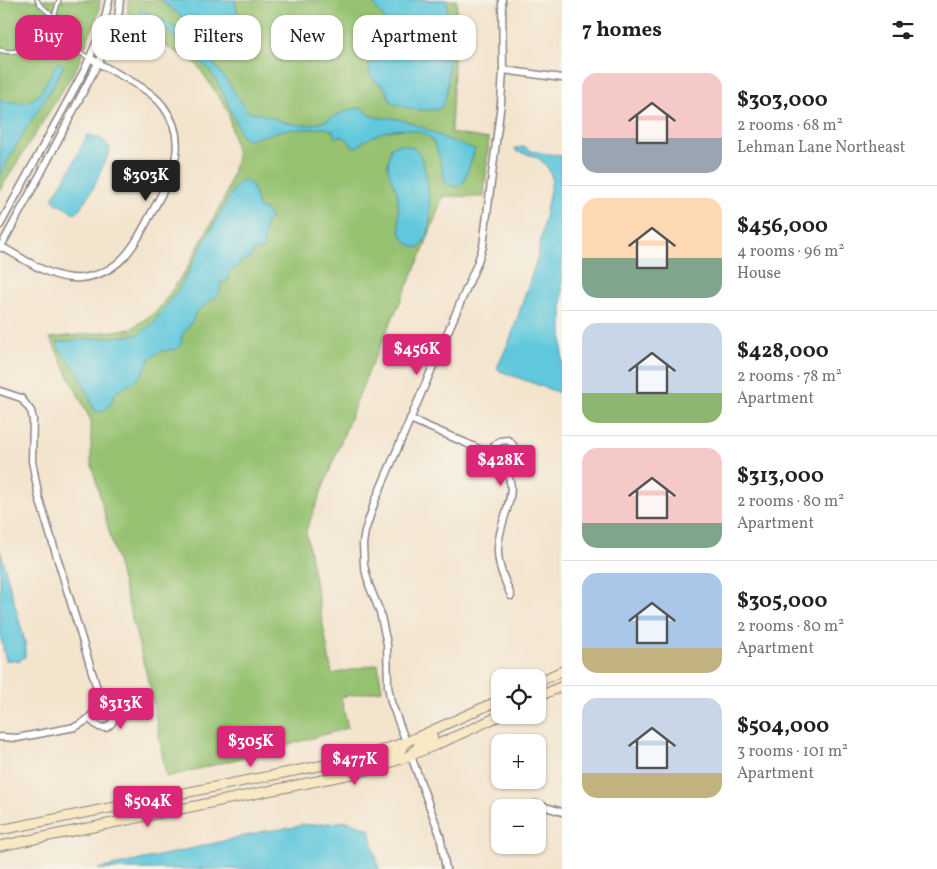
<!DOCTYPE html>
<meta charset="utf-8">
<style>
body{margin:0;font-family:Vollkorn,serif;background:#f2f2f2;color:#202124;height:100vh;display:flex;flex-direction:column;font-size:19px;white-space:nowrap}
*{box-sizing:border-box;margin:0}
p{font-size:16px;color:#757577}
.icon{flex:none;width:28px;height:28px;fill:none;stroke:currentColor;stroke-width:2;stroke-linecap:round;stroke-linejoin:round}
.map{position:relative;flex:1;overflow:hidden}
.drawer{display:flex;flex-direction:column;background:#fff;width:375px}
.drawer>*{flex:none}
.guide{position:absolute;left:15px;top:15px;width:471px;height:45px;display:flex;gap:10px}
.tools{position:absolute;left:491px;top:669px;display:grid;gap:10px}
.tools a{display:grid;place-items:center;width:55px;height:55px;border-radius:10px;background:#fff;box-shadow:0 1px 4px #0004;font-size:25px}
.price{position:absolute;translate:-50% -42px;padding:0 11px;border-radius:5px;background:#db2777;color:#fff;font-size:16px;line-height:32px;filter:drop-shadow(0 1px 2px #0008)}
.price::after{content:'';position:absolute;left:50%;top:30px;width:15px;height:11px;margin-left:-8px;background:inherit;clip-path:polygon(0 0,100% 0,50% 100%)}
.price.current{background:#222;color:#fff}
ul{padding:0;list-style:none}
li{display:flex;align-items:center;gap:15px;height:125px;padding:0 20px}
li+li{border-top:1px solid #e0e0e0}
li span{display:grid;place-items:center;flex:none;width:140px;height:100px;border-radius:15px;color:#555}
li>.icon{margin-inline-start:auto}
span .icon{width:60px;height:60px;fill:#fffc;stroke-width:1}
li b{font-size:21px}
h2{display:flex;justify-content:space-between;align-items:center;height:60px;padding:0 20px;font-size:21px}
.tag{padding:0 18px;border-radius:15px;background:#fff;box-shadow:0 1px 4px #0004;font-size:18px;line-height:45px}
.tag.current{background:#db2777;color:#fff}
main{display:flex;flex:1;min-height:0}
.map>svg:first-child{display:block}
</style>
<main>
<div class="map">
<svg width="562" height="869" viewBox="0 0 562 869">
<rect width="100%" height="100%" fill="#f7f3e8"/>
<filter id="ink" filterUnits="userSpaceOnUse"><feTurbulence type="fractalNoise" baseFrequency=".02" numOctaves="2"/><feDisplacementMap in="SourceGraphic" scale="10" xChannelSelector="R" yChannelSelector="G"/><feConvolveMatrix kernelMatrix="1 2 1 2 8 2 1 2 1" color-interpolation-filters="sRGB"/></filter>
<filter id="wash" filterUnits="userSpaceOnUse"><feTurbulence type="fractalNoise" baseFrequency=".0096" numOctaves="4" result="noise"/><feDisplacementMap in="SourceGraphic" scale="20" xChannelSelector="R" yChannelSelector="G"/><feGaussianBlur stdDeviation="1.12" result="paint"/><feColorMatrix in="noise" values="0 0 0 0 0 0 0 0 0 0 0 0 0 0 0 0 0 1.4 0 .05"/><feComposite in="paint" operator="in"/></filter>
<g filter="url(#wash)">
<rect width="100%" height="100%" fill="#f3e4cd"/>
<g fill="#95c16f" stroke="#5c7255">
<path d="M0,0H100L99,12L77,67L0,190Z"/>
<path d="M128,0H457L451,133L489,139L484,197L443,196L423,251L367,375L306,531L332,674L378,664L382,690L341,697L348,728L234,760L166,777L152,695L91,462V421L50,338L131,329L157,311L186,270L226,195L237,157L228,111L196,63L128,25Z"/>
</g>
<g fill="#5fc8dc" stroke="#40758c">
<path d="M160,0H235C235,21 261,38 238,59L232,58L212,39Z"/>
<path d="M371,0H447C447,17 455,101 439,109C435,110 431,110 427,110C410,110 407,108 391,102L385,88L372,78L370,74L369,68L374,54L375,43L387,35L391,28Z"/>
<path d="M140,10C190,27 221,70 248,112C272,114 289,129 314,124C333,121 342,108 362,108C375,122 382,116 398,119C416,123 432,133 449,140C457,144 466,146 475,149L464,182L457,187L448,185L445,181C442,170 438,143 429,137C409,122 373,131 357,147L352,146C349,140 344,134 335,137L333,131L326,128L283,130L249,140L242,137L222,90L209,69L168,31L148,22L139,15Z"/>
<path d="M58,62L64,65C45,103 18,137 0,176V99C40,112 40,89 58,62Z"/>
<path d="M87,135C96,136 107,139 110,150L94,187L76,214L56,203L52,198L70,170Z"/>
<path d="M401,144C407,146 414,147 418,152C427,163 432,213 429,228C428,236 424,242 419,248C412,247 404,242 401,234C398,226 399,204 397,192C394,183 388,175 388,166C388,160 390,153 391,147Z"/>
<path d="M525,147L531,151L562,156V394L500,371L497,368L511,337L537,259L552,179C547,160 536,155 517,152L515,148Z"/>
<path d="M243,180L252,185L259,209H265L271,218L266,221L263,250H255L249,259L241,261L238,267L229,271L228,281L221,283L219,294L195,313L192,322L182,335L181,344L177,349L162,351L151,357L143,373L135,381L115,393L111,404L102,412L95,411L78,372L60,350L57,342L137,335L153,324L182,284L208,235L234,189Z"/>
<path d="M0,550L25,642V657L19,661L6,660L0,635Z"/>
<path d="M348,821L369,829L379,869H98L177,852L266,831L296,827L302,824L311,825Z"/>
</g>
</g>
<g filter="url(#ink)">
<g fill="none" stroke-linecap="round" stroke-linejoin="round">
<defs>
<g id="service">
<path d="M37,0L40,5L54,17"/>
<path d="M53,46L54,17L59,0"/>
<path d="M0,50C10,54 21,50 31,48C51,44 73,47 89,58"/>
</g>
<g id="minor">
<path d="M503,70L562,78"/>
<path d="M0,225L84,71L103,27L109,0"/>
<path d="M0,246C25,259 51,280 80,278C122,274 135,244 152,212C171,177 191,143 163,106C148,86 111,72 90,58"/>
<path d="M0,248L41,173L111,38L118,18L120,0"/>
<path d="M0,391L21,398L31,411L33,419L32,461L39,498L99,695C98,711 90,720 75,727L17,738L0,737"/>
<path d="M410,419C429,427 447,435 466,443C474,447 483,450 490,455C531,483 499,512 498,548C497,565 505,580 511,596"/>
<path d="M489,453L496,444L500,441L508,440C521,450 513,459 504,467"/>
<path d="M89,719L99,727L106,728C122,717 112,708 99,703"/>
<path d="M406,742L391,702L388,686L387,644L380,612L369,585L364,565L363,544L365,531L375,501L477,264L483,246L501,103L503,70L502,0"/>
<path d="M411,756L440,835L446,869"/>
<path d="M536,804L562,812"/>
</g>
<g id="secondary">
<path d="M538,682L562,671"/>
<path d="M538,697L562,686"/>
<path d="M411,756L419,745L433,737"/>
<path d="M381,761C390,757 402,752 406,742"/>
<path d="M0,830L359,758L406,742L500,700"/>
<path d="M0,846L361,772C410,758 455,737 501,715"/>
</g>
</defs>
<use href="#service" stroke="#8a8384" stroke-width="5.5"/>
<use href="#minor" stroke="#8a8384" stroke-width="9"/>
<use href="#secondary" stroke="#8a8384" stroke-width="11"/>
<use href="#service" stroke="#fff" stroke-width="3"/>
<use href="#minor" stroke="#fff" stroke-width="6"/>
<use href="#secondary" stroke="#f8e8c3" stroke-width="9"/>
</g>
</g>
</svg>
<div class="tools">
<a><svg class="icon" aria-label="locate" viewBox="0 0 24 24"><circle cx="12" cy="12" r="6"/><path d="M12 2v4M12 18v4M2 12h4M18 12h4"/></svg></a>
<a>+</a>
<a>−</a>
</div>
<b class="price current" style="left:146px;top:202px">$303K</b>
<b class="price" style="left:417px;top:376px">$456K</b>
<b class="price" style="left:501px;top:487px">$428K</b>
<b class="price" style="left:121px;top:730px">$313K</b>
<b class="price" style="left:251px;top:768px">$305K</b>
<b class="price" style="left:355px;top:786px">$477K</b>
<b class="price" style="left:148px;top:828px">$504K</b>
<div class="guide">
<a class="tag current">Buy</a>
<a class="tag">Rent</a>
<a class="tag">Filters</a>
<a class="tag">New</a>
<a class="tag">Apartment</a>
</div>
</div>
<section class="drawer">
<h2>7 homes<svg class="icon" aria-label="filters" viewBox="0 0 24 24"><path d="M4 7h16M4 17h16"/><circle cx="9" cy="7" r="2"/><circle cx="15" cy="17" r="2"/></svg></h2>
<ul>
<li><span style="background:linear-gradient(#f6c9c9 65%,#9aa5b1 0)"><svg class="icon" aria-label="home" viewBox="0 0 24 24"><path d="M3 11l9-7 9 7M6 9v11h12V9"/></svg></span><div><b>$303,000</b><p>2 rooms · 68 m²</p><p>Lehman Lane Northeast</p></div></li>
<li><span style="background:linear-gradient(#ffd9b3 60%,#7fa58c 0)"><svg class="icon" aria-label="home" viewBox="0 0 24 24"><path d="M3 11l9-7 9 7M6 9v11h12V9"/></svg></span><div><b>$456,000</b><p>4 rooms · 96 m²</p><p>House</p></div></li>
<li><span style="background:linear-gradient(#c9d6e8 70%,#8fb573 0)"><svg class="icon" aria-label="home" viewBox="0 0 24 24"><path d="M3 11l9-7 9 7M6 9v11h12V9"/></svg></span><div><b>$428,000</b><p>2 rooms · 78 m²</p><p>Apartment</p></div></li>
<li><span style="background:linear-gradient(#f6c9c9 75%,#7fa58c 0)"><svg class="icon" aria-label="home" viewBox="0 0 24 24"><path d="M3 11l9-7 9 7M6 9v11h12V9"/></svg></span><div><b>$313,000</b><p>2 rooms · 80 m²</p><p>Apartment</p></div></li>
<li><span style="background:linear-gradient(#a9c7e8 75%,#c2b280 0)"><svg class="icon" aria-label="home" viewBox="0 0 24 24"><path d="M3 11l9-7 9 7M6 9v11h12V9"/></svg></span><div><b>$305,000</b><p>2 rooms · 80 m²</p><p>Apartment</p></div></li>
<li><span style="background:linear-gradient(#c9d6e8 75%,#c2b280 0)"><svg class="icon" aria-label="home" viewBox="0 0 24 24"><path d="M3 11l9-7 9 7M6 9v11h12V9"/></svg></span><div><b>$504,000</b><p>3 rooms · 101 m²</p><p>Apartment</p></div></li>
</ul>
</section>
</main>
